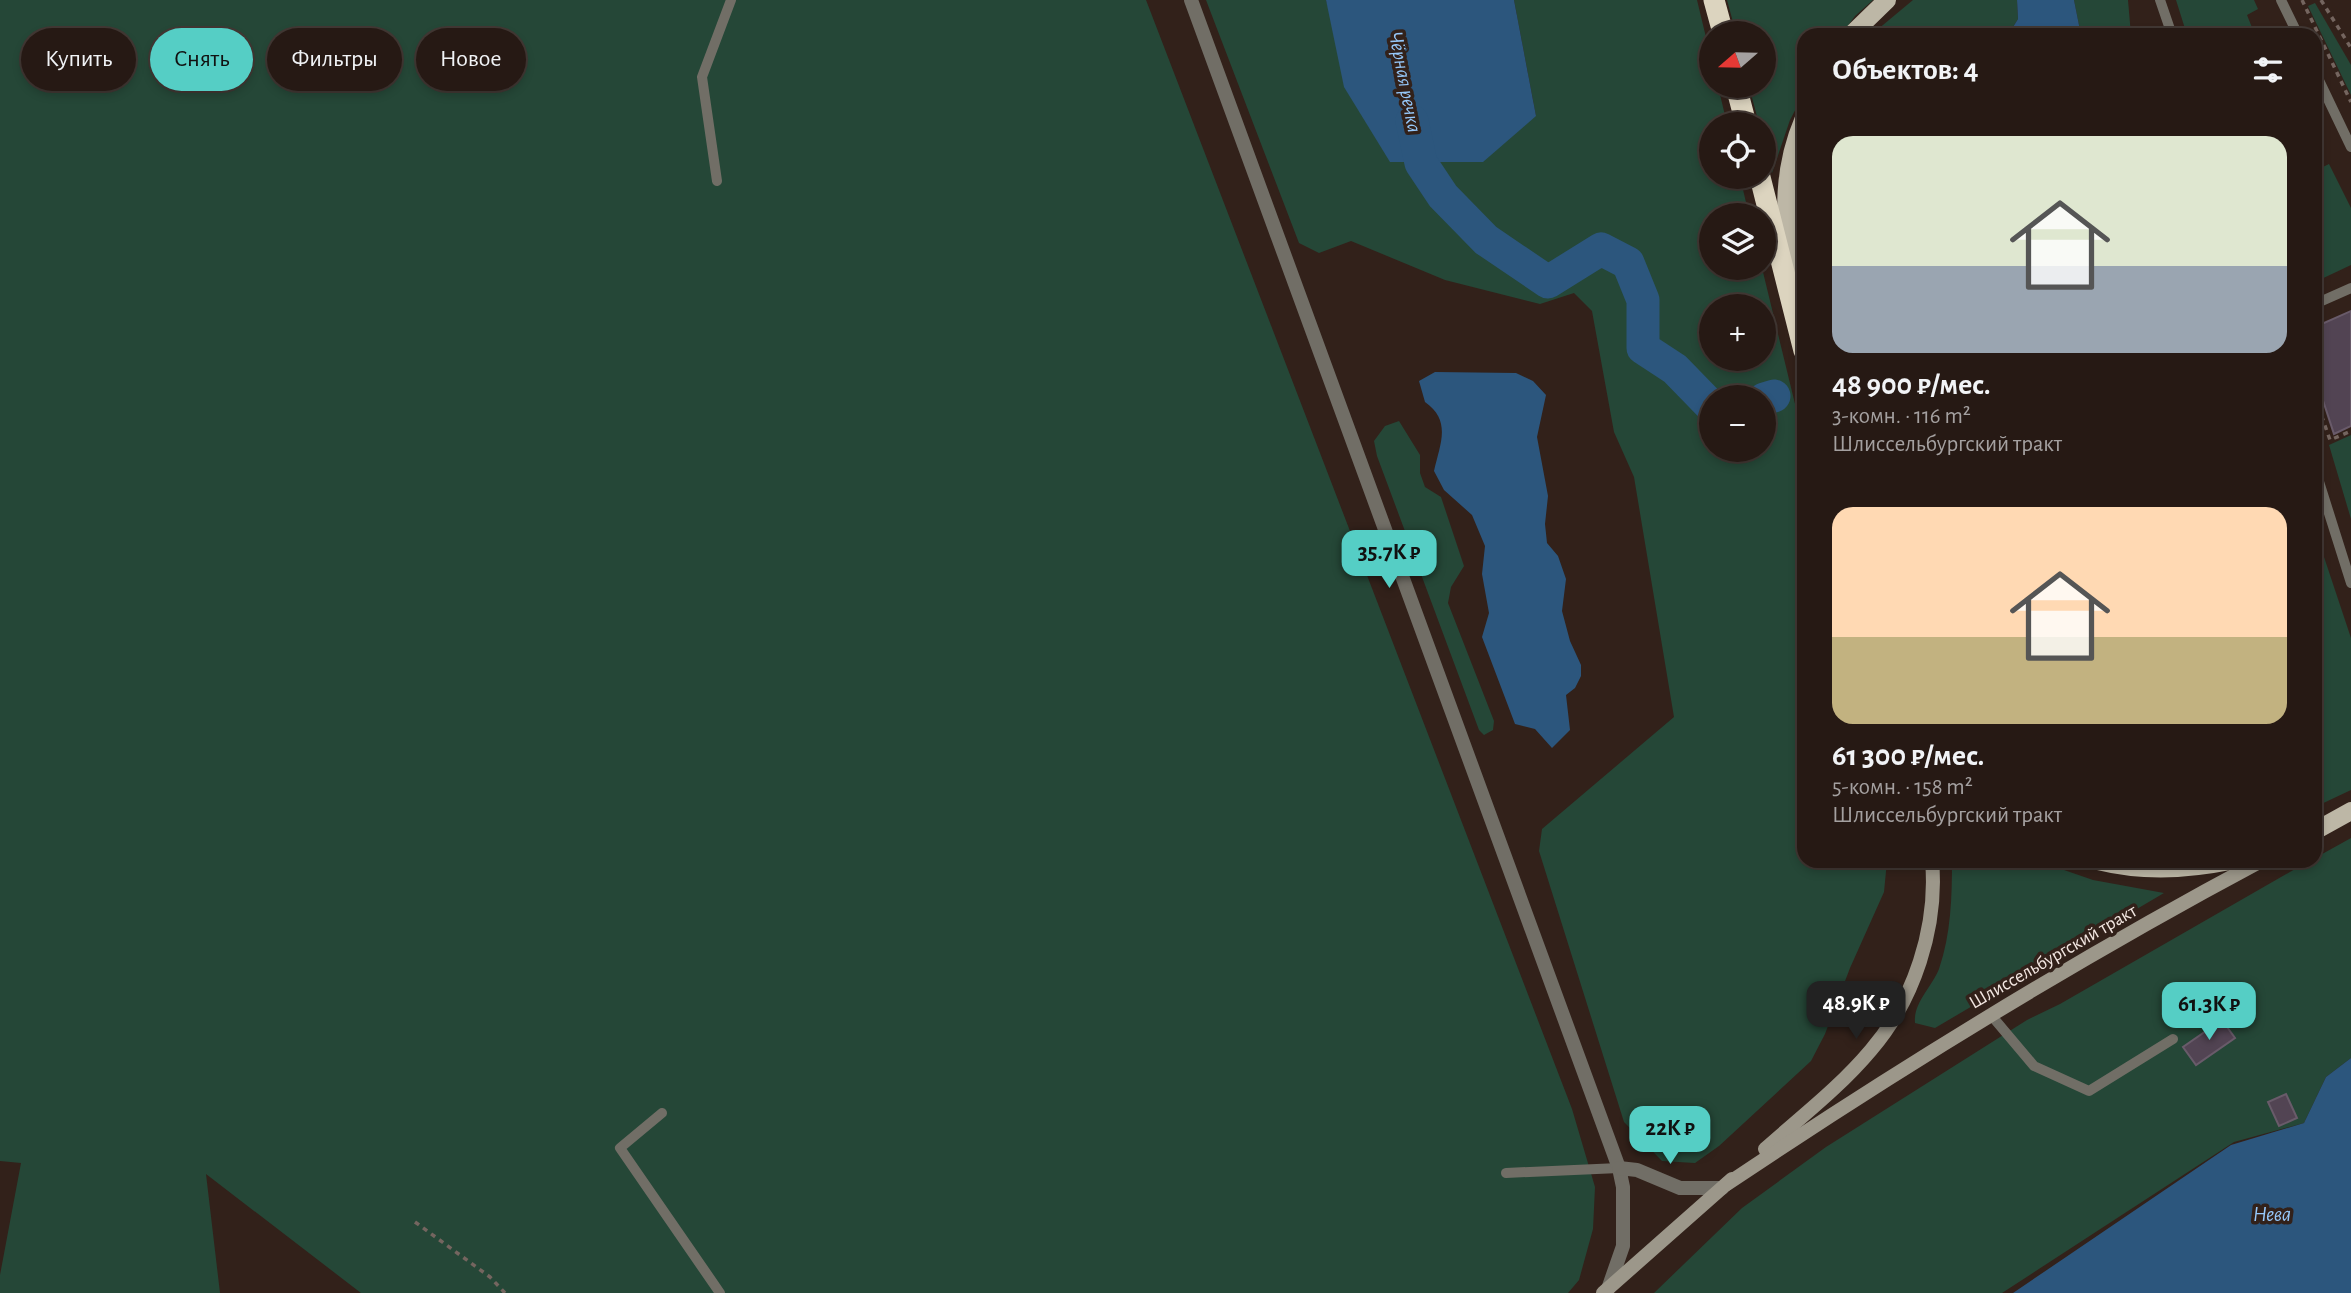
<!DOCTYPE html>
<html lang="ru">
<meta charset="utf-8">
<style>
body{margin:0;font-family:"Alegreya Sans",sans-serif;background:#322622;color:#f1f3f6;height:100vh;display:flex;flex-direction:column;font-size:26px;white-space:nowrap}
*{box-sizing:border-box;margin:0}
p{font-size:23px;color:#a4a0a0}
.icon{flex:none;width:38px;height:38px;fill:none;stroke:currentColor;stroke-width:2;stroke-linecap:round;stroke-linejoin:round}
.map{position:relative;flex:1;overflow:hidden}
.sheet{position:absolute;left:1797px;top:28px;width:525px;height:840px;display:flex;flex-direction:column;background:#261914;border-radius:21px;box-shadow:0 4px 10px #0003,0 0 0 2px #423834}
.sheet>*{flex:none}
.guide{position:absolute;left:21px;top:28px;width:665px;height:63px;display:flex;gap:14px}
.needle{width:46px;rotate:250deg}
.controls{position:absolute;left:1699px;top:21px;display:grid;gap:14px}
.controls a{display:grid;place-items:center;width:77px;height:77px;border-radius:50%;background:#261914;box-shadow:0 4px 10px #0003,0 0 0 2px #423834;font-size:35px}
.price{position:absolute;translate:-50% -60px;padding:0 16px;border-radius:14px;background:#55cec5;color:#111;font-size:23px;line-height:46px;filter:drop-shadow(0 2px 4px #0008)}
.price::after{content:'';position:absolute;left:50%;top:42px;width:21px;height:16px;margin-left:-10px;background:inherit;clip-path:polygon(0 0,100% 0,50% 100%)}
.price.selected{background:#222;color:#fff}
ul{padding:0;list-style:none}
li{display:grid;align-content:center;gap:14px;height:371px;padding:0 35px}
li span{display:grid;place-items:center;height:217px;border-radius:21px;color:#555}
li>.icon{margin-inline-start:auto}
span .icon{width:126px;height:126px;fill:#fffc;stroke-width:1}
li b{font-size:30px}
h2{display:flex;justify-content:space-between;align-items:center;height:84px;padding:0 35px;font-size:30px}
.pill{padding:0 24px;border-radius:32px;background:#261914;box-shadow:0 4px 10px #0003,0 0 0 2px #423834;font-size:24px;line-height:63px}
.pill.selected{background:#55cec5;color:#111}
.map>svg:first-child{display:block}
</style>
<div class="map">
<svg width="2351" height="1293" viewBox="0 0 2351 1293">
<rect width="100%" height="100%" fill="#32211a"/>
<g fill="#254737" fill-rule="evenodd">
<path d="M0,0H1146L1572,1109L1595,1187L1593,1229L1579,1280L1568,1293H361L206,1174L220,1293H0V1275L21,1163L0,1161Z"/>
<path d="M1206,0H1326L1331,16L1536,116L1514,0H1697L1711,58L1712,86H1718L1727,124H1712V177H1740L1749,215H1712V268H1762L1804,441V861H1887L1884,892L1850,968L1825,1034L1811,1061L1719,1146L1695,1163L1662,1161L1624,1122L1539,851L1542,829L1674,717L1634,477L1614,432L1592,311L1574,293L1540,304L1445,280L1351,241L1319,253L1299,243ZM1712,306H1764V359H1712ZM1712,397H1764V450H1712Z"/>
<path d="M1727,0H1873L1855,16L1841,35H1804V93L1790,120L1772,173L1764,142V124H1759L1749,86H1764V33H1736Z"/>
<path d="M1913,0H2017L2018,19L2008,35H1871Z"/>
<path d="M2074,0H2128L2131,35H2081Z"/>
<path d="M2176,0H2254L2258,9L2247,15L2255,35H2187Z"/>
<path d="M2315,3L2351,65V95L2308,6Z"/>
<path d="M2329,164L2351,208V265L2315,282V171Z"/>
<path d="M1399,421L1420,455V473L1425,487L1441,497L1464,566L1451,587L1448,603L1494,721L1493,730L1484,735L1479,730L1377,456L1374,441L1385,426Z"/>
<path d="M2351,435V519L2329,445Z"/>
<path d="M2315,530L2351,638V790L2315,807V754L2320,749L2318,729L2315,727Z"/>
<path d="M2351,838V1058L2326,1077L2304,1123L2234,1142L2002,1293H1654L1742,1208L1826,1147L2027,1020L2060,1004L2309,861H2315V858Z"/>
<path d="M1952,861H2038L2093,880L2164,893L1935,1028L1915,1023C1913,1003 1932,987 1939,969C1951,934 1952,897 1952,861Z"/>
</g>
<g fill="#2c567d">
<path d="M1326,0H1514L1536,116L1483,162H1390L1344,87Z"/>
<path d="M2017,0H2074L2081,35H2008L2018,19Z"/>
<path d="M1435,372L1516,373L1533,381L1546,395L1537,437L1548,496L1545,524L1547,543L1558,556L1566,579L1562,611L1570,641L1581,665V676L1575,688L1566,695L1570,730L1552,748L1535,729L1515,724L1482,637L1489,613L1482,574L1485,546L1472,515L1444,490L1434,471C1440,444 1452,421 1425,402L1419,381Z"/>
<path d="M2351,1058V1293H2013L2231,1145L2304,1123L2326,1077Z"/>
</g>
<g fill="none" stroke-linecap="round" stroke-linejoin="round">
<g stroke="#2c567d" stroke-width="33">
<path d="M1412,121L1421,163L1443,196L1486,240L1548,282L1601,249L1628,263L1643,300V348L1675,369L1712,407"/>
<path d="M1764,399L1774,396"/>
</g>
</g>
<g fill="#524453" stroke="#695b6a" stroke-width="2">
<path d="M2351,311V426L2334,434L2315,376V327Z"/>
<path d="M2222,1020L2235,1038L2196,1065L2183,1047Z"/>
<path d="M2286,1094L2297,1118L2279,1126L2268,1102Z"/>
</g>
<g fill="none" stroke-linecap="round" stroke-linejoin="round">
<g stroke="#74655f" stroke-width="3.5" stroke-dasharray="5 5" stroke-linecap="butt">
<path d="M2302,0L2351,102"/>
<path d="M2321,0L2351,48"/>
<path d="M2315,397L2330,440L2351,431"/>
<path d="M415,1222L490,1277L505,1293"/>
</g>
<g stroke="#716e66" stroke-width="10">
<path d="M2160,0L2172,35"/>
<path d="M2281,0L2298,35"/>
<path d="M2315,72L2351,147"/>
<path d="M717,181L702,77L731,0"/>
<path d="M2315,304L2351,288"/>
<path d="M2315,469L2351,583"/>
<path d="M1991,1015L2034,1066L2089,1091L2173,1039"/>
<path d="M662,1113L620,1148L720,1293"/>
<path d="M1506,1173L1619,1168"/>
</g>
<g stroke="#716e66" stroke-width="14">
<path d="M1191,0L1619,1168L1623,1187V1246L1608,1289"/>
<path d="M1619,1168L1637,1170L1680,1188H1722"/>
</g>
<g stroke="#9c978a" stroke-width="14">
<path d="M1765,1149C1801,1117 1840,1087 1871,1050C1914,1000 1938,927 1932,861"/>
<path d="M1727,1184C1900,1068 2077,959 2261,861"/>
<path d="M1603,1293L1732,1179"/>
</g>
<g stroke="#bdb7a6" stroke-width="18">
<path d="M1851,35L1887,0"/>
<path d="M1791,268C1784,214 1782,169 1804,118"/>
<path d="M2315,831L2351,811"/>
<path d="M2098,861C2142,872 2186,870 2230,861"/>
</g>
<g stroke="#dcd4bf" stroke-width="21">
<path d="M1714,0L1723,33"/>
<path d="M1736,86L1746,124"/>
<path d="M1760,177L1804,351"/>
</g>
</g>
<g text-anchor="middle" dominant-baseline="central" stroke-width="7" stroke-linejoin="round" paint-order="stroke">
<g font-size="19" fill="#f3e7e2" stroke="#32211a">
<text transform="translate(2053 957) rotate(-30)">Шлиссельбургский тракт</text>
</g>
<g font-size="21" font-style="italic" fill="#96c8fa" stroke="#32211a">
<text transform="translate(1405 82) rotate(79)">Чёрная речка</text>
<text x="2272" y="1214">Нева</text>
</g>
</g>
</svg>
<div class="controls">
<a><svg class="needle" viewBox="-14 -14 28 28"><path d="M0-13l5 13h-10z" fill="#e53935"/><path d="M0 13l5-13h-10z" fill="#a4a0a0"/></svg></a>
<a><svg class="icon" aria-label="locate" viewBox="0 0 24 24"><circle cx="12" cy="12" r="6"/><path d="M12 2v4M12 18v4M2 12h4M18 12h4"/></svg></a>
<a><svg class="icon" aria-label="layers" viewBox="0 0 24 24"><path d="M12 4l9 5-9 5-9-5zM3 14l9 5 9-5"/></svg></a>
<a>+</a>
<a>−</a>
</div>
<b class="price" style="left:1389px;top:590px">35.7K ₽</b>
<b class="price selected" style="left:1856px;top:1041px">48.9K ₽</b>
<b class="price" style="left:2209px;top:1042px">61.3K ₽</b>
<b class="price" style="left:1670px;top:1166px">22K ₽</b>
<div class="guide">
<a class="pill">Купить</a>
<a class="pill selected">Снять</a>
<a class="pill">Фильтры</a>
<a class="pill">Новое</a>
</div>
<section class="sheet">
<h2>Объектов: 4<svg class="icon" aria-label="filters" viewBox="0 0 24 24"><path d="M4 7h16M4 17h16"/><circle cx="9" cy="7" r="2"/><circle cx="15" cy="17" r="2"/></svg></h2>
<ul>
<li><span style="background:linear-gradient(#dfe7d0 60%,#9aa5b1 0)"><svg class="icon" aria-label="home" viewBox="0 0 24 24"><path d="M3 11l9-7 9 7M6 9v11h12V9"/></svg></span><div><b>48 900 ₽/мес.</b><p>3-комн. · 116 m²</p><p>Шлиссельбургский тракт</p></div></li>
<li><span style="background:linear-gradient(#ffd9b3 60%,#c2b280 0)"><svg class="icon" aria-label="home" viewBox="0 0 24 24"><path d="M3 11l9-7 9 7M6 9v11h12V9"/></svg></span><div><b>61 300 ₽/мес.</b><p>5-комн. · 158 m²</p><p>Шлиссельбургский тракт</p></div></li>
</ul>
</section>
</div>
